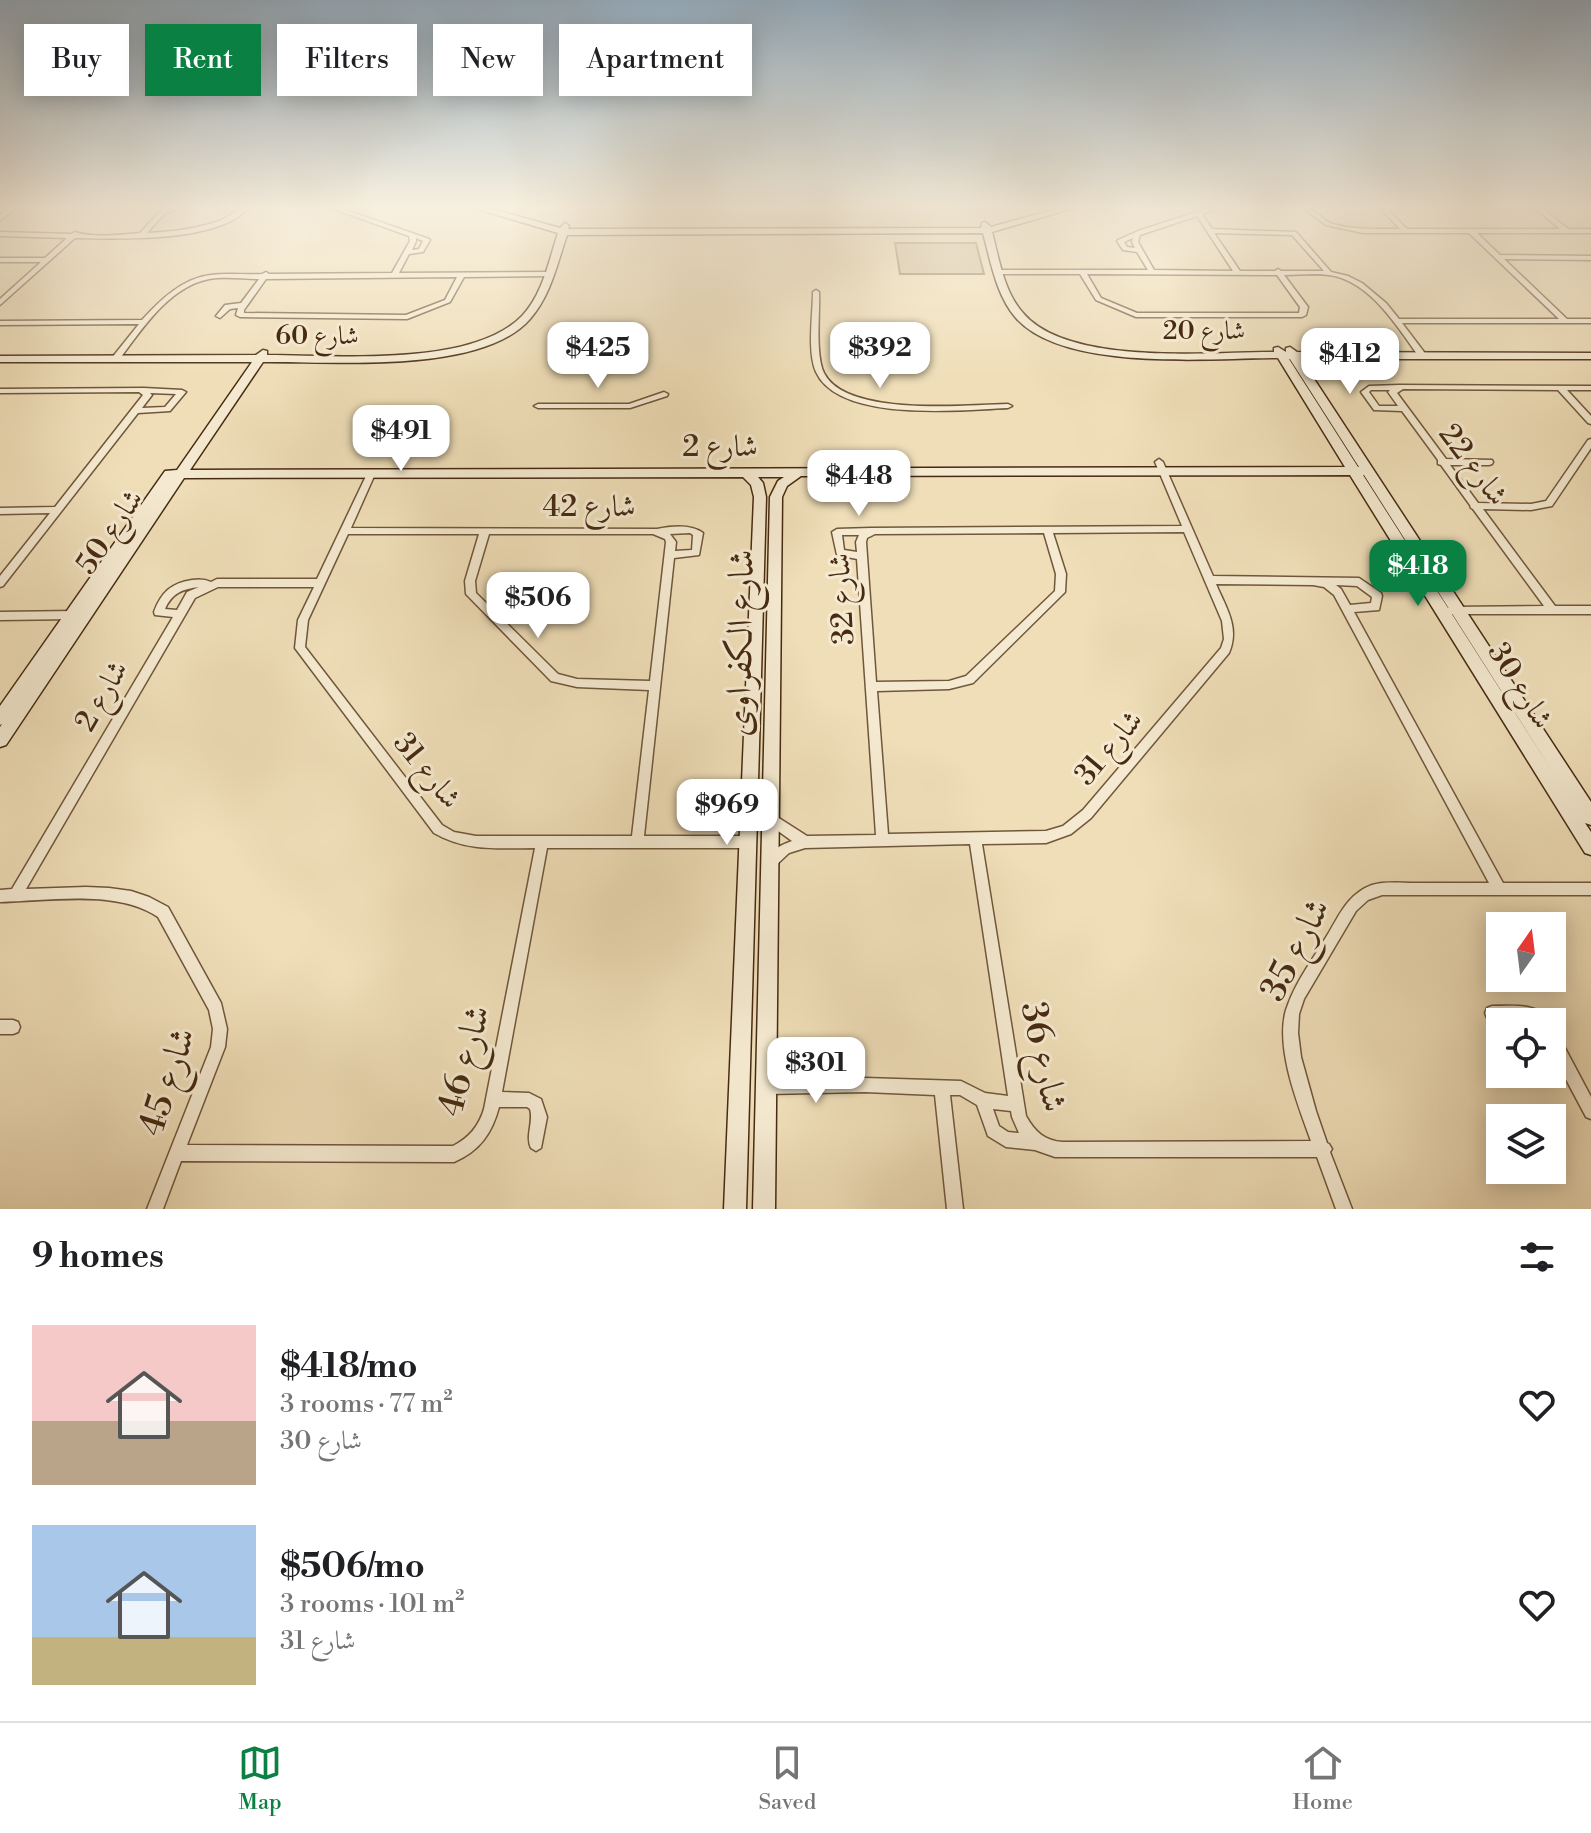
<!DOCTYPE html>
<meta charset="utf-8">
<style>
body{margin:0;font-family:"Libre Bodoni",Amiri,serif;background:#f2f2f2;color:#202124;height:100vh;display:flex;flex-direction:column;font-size:30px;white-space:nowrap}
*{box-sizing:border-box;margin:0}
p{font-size:26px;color:#757577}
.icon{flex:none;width:44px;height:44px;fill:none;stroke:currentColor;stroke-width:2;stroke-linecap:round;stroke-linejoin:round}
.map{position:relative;height:1209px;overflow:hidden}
.sheet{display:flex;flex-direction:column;background:#fff;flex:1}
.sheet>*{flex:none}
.top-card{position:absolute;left:24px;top:24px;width:800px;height:72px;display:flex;gap:16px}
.needle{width:52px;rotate:14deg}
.fabs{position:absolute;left:1486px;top:912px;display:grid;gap:16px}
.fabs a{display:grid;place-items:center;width:80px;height:80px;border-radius:0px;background:#fff;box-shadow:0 4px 20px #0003;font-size:40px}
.price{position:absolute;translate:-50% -68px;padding:0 18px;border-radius:16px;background:#fff;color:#222;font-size:26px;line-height:52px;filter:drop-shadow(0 2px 4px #0008)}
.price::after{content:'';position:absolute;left:50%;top:48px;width:24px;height:18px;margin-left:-12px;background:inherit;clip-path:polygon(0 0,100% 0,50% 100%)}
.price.selected{background:#0b8043;color:#fff}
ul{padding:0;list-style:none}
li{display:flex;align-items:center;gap:24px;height:200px;padding:0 32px}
li span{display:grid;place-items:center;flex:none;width:224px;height:160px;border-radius:0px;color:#555}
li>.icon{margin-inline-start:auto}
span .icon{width:96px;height:96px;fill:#fffc;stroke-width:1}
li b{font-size:34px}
h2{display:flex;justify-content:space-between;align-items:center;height:96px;padding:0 32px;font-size:34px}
.pill{padding:0 28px;border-radius:0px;background:#fff;box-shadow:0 4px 20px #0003;font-size:28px;line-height:72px}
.pill.selected{background:#0b8043;color:#fff}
.menu{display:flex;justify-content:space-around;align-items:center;height:112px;border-top:2px solid #e0e0e0;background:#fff;font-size:22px;color:#757577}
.menu a{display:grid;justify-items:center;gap:4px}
.menu .selected{color:#0b8043}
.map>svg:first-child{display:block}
</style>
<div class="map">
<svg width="1591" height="1209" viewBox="0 0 1591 1209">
<rect width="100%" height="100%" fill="#efdeb8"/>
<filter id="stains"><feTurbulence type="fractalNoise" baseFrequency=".0025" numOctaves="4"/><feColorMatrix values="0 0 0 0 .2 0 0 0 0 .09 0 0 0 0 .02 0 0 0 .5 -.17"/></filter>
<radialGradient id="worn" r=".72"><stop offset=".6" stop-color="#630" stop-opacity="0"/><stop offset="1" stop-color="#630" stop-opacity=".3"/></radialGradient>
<path fill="#d2bf9c" stroke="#8c7456" stroke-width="2" d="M895,243H976L984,274H900Z"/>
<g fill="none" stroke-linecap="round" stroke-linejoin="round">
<defs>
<g id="street">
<path d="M10,208H17L0,220V215Z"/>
<path d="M163,208H183L165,213L147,233C172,232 196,229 219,221C230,217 237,208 249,208C243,213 236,219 229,222C187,241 120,239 75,238L0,305V299L41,262H0V258H45L67,238L0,236V232L71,234L75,232C91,238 122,235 140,233Z"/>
<path d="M331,208H340L429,239L430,240L423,252L409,254L399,273L548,272L551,274L548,276L464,277L450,302L407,319L240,317L236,315L238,308L230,309L220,318L216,316L225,305L241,303L259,279C243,279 225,276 209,279C168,287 141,331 118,361H115L111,359L139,324L0,325V321L142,320C160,300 183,278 211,275C227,273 245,275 262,274L266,272L269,274L392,273L410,241L409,236ZM416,238L423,241L419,249L412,250L416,241ZM457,277L445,300L406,315L244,313V310L266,279Z"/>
<path d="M1209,208H1218L1202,214L1212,229L1296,232L1331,272L1348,276L1362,283L1386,303L1399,319H1559L1469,233H1363L1326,225L1303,208C1315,208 1320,218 1330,223C1348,230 1380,229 1400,229L1380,208H1386L1407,229H1560L1535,208H1542L1568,229H1591V233H1477L1500,255L1591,256V260L1504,259L1567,319H1591V323H1402L1427,356L1423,358H1420C1397,327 1371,281 1329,275C1315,273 1299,275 1284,275L1308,307L1306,315L1302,317H1136L1096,300L1080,274H1000L997,272L1000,270H1148L1137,252L1123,250L1117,241L1118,240L1138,231ZM1197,216L1233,271L1154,270L1138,242L1140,235ZM1214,233L1292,235L1324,271H1281L1278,269L1275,271H1240ZM1133,238L1132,242L1135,248L1127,247L1124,242ZM1087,274L1277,275L1300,307L1299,313H1137L1101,298Z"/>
<path d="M816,290L819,292C820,313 815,354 824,373C846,417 965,405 1008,404L1012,406L1008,408C961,410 839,423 816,372C807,351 813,315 813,292Z"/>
<path d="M1399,385L1591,386V390H1567L1591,416V424L1588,423L1558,390L1403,389L1397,393L1446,459L1492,460L1493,462L1492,464L1489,465H1450L1478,503L1531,504L1546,501L1588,440L1591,439V448L1552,506L1531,510L1483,509L1555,606H1591V614H1448L1447,611L1448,608L1452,607L1544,606L1473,509L1471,508L1470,505L1441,465L1438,464V460L1402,411L1374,410L1361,392L1369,386ZM1371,390H1390L1388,392L1398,406H1379L1369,392Z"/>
<path d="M144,388L182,390L186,392L170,411L138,413L3,586L0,587V576L50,513L0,514V508L55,507L143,395L139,392L0,393V389ZM150,393L176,394L165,407L142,408L152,395Z"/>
<path d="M664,392L668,394L667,396L630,408H538L534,406L538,404H629Z"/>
<path d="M1159,459L1163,462L1213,576L1359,578L1381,593L1382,596L1379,610L1354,612L1503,883H1591V895H1382L1368,900L1356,911L1304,999L1299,1014L1298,1033L1301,1057L1316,1111L1327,1143L1329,1144L1332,1149L1330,1152L1352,1209H1336L1317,1157H1055L1035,1150L1006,1147L988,1136L977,1105L960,1095H950L963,1209H947L935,1095L865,1092L766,1094L761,1092L759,1087L761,1082L766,1080L865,1078L961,1081L985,1093L1008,1096L970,844L805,848L789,853L773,868L769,870L765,868L763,864C769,852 780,845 792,841L767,823L765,819L767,815L771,813L807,836L876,835L857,559L837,555L832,532L837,529L871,528L1182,526L1155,462ZM1184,532L1222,621L1224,639L1221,648L1083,810L1063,826L1046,831L888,834L877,691L949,689L973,683L1065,592L1066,574L1053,533ZM1044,533L1056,574L1055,591L966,676L949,681L876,682L866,542L867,538L875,534ZM842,535H859L856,542L857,552L844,550ZM1216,584L1313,585L1324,587L1334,595L1489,883C1464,883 1439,883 1415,883C1401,883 1385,881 1372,885C1348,894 1340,914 1328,934C1313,959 1295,982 1286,1010C1275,1048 1298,1105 1311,1141L1063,1142C1045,1141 1035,1132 1026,1116L982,844L1046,843L1071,834L1091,818L1229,653C1240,627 1226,608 1216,584ZM1336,585L1357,586L1372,597L1371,603L1350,605L1341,589ZM993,1109L1011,1111L1012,1117L1019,1133L1008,1132L999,1126Z"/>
<path d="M371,471L375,474L351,528L657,529C672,526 691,524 703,533L699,555L674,558L644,836H748L752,838L754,842L752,846L748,848H547L502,1092L529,1093L541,1099L547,1117L541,1148L536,1151L531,1148C525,1136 534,1122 530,1109L527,1107H499C492,1133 480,1151 454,1162L181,1161L163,1209H147L211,1047L213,1029L209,1010L158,917C116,889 49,901 0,902V890L12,889L173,617L155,615L154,612C161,593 171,583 192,580C199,579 205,579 211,582L217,579H317L367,474ZM690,533L693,535L692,550L675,551L676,542L670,534ZM348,534H479L465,581L466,594L551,681L577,687L649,690L632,836H476L454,832L442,825L305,647L308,620ZM489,534H653L665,539L666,542L650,681L577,679L558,674L476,593L475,581ZM199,587L187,592L177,610L165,609C172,593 183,589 199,587ZM218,587H314L298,620L295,648L434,833C467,852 498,848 535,848L484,1109C479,1126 469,1138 453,1146L187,1145L225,1047L227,1029L221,1003L168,907L149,897L131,891L109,888L86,887L26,889L195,598Z"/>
<path d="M75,611L79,612L80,615L79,618L75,619L0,620V612Z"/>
<path d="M1492,1006C1512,1006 1538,1002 1550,1022L1492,1020L1487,1018L1485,1013L1487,1008Z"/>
<path d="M0,1020H13L18,1022L20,1027L18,1032L13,1034H0Z"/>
<path d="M1552,1031L1557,1033L1591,1097V1119L1586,1117L1552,1053Z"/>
</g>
<path id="secondary" d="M474,208H488L560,228L565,223L569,226L568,229L981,228L982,223L985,222L991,227L1060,208H1073L992,232C999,259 1004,292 1023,313C1068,366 1208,352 1274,352V348L1278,347L1286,352V348L1290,347L1297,352L1591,353V359H1301L1591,802V825L1585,823L1591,832V855L1585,853L1350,475L801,476L787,486L782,497L775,1209H753L770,497L778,481L784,477H758L763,483L766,497L746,1209H724L754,497L751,485L743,477L184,478L6,745L0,747V727L2,724L0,725V706L165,471L177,470L252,362H0V356L256,355L263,350L267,351V355C336,355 471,368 522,316C543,294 549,260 558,233ZM983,233C991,262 996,295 1016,318C1064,372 1210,358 1278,358L1345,467L190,470L263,362C332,361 481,375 530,319C551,295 557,264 567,235ZM1289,359H1290L1359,467H1358ZM1363,475H1364L1556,777Z"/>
</defs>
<use href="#street" stroke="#70573b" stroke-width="3"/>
<use href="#secondary" stroke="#462a11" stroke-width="3"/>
<use href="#street" fill="#f5ead1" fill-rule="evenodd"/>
<use href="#secondary" fill="#f5ead1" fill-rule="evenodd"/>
</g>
<linearGradient id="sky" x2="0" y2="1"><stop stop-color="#94acbe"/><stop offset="0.55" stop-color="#f8f0df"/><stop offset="1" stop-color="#f8f0df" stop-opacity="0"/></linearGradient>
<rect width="1591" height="377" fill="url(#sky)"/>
<g text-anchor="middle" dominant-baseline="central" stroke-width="6" stroke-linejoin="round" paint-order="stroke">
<g font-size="26" fill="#462a11" stroke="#f5ead1">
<text x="1204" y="331">شارع 20</text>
<text x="317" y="336">شارع 60</text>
</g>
<g font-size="30" fill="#462a11" stroke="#f5ead1">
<text x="720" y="447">شارع 2</text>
<text transform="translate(1473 465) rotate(53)">شارع 22</text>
<text x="589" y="507">شارع 42</text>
<text transform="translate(110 532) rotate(-56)">شارع 50</text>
<text transform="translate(842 599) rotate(-93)">شارع 32</text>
<text transform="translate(1520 686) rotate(58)">شارع 30</text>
<text transform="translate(102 696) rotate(-60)">شارع 2</text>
<text transform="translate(1109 748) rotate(-50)">شارع 31</text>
<text transform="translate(427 771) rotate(51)">شارع 31</text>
</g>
<g font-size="36" fill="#462a11" stroke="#f5ead1">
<text transform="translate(741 643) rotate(-89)">شارع الكفراوى</text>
<text transform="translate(1296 950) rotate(-63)">شارع 35</text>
<text transform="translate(1043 1057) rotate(78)">شارع 36</text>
<text transform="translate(465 1061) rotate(-75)">شارع 46</text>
<text transform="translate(168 1082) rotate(-72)">شارع 45</text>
</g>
</g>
<rect width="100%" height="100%" filter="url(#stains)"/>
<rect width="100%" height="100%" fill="url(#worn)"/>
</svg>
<div class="fabs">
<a><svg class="needle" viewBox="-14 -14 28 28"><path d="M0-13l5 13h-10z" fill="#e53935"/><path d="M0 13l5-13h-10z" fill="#757577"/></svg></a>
<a><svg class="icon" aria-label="locate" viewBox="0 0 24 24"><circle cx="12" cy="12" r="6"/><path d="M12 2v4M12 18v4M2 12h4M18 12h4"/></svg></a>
<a><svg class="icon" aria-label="layers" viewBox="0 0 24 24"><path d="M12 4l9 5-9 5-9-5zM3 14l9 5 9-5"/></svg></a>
</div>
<b class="price" style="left:598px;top:390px">$425</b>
<b class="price" style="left:880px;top:390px">$392</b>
<b class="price" style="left:1350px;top:396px">$412</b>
<b class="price" style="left:401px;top:473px">$491</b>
<b class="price" style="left:859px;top:518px">$448</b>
<b class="price selected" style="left:1418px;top:608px">$418</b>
<b class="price" style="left:538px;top:640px">$506</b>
<b class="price" style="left:727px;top:847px">$969</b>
<b class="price" style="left:816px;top:1105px">$301</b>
<div class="top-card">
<a class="pill">Buy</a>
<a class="pill selected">Rent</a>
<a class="pill">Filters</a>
<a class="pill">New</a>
<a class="pill">Apartment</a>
</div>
</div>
<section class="sheet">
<h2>9 homes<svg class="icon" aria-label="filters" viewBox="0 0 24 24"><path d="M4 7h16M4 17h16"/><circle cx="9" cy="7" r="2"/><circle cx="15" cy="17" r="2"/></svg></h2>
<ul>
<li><span style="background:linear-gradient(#f6c9c9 60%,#b9a48a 0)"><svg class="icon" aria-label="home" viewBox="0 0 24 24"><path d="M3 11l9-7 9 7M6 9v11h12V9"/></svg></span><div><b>$418/mo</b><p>3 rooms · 77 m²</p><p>شارع 30</p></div><svg class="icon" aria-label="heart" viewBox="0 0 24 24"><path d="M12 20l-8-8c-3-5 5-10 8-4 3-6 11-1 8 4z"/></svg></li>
<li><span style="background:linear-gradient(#a9c7e8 70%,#c2b280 0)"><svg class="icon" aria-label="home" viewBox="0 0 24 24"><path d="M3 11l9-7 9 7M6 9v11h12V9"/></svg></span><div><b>$506/mo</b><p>3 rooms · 101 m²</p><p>شارع 31</p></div><svg class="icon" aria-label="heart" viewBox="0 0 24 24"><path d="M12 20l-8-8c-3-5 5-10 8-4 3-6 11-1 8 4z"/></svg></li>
</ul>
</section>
<nav class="menu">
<a class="selected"><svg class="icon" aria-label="map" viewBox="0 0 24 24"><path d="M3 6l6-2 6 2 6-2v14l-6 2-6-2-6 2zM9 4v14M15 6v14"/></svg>Map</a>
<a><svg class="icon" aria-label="saved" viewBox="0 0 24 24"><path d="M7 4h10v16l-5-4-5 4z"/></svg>Saved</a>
<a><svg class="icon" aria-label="home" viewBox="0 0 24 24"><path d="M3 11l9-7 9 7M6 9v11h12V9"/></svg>Home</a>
</nav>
